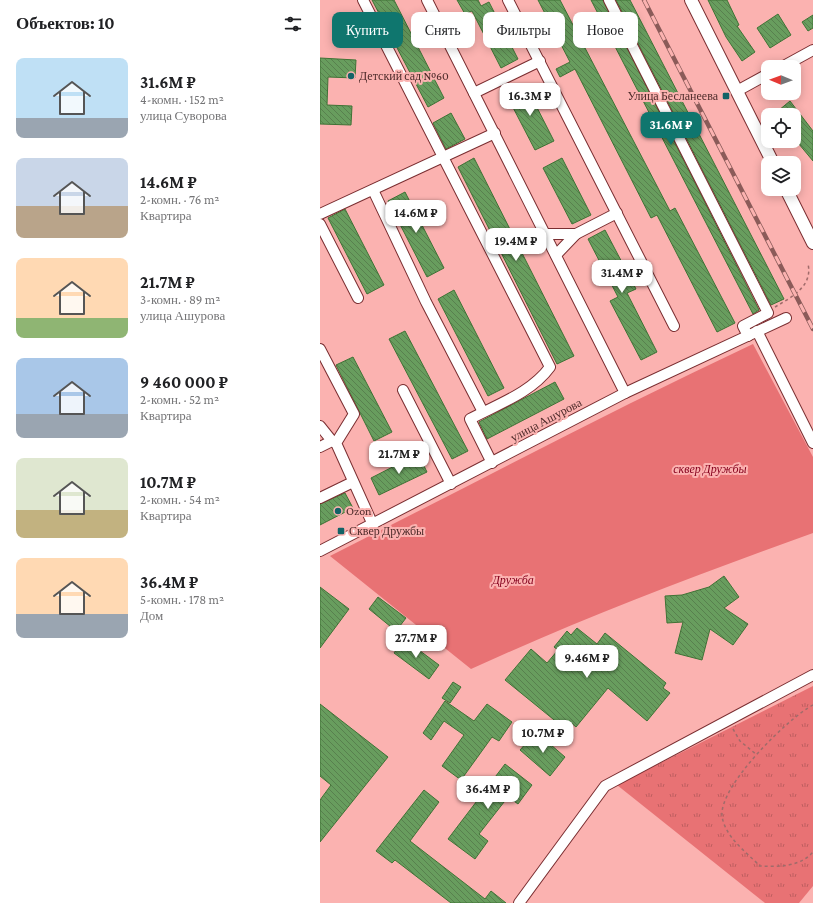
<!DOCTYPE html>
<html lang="ru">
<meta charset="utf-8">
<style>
body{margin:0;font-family:"Crimson Pro",serif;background:#f2f2f2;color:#202124;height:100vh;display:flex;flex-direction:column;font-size:15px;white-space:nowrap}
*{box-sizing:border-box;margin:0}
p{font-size:13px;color:#757577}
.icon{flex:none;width:22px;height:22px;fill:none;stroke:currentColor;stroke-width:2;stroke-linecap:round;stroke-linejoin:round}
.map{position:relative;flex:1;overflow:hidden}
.sheet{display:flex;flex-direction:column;background:#fff;width:320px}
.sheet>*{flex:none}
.guide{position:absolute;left:12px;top:12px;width:380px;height:36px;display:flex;gap:8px}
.needle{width:26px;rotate:271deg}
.tools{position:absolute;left:441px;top:60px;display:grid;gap:8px}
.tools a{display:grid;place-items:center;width:40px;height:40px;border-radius:8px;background:#fff;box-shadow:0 2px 10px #0003;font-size:20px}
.price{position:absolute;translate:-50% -34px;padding:0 9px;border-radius:8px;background:#fff;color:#222;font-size:13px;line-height:26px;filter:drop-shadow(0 1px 2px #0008)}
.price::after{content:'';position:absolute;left:50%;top:24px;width:12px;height:9px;margin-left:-6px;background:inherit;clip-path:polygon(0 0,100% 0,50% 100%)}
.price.on{background:#0f766e;color:#fff}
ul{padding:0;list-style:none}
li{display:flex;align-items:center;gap:12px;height:100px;padding:0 16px}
li span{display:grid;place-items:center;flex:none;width:112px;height:80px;border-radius:8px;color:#555}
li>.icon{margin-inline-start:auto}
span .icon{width:48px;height:48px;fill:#fffc;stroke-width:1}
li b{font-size:17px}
h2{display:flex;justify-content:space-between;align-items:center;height:48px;padding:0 16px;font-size:17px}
.tag{padding:0 14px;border-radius:8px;background:#fff;box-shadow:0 2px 10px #0003;font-size:14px;line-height:36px}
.tag.on{background:#0f766e;color:#fff}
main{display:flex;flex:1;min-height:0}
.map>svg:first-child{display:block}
</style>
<main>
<section class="sheet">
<h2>Объектов: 10<svg class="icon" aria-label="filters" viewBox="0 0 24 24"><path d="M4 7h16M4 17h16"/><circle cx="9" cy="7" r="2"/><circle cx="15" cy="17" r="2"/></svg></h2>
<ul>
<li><span style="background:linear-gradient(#bfe0f5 75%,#9aa5b1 0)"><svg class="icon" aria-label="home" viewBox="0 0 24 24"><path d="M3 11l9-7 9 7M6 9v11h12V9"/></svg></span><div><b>31.6M ₽</b><p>4-комн. · 152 m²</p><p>улица Суворова</p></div></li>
<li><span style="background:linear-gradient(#c9d6e8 60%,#b9a48a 0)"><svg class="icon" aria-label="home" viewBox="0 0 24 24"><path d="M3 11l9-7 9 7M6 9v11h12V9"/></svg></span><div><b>14.6M ₽</b><p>2-комн. · 76 m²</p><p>Квартира</p></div></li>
<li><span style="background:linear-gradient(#ffd9b3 75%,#8fb573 0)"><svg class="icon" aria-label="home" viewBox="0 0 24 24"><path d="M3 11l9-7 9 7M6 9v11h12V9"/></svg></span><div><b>21.7M ₽</b><p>3-комн. · 89 m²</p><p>улица Ашурова</p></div></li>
<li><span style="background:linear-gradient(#a9c7e8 70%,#9aa5b1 0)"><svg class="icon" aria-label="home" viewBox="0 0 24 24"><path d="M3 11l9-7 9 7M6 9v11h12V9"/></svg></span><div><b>9 460 000 ₽</b><p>2-комн. · 52 m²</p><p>Квартира</p></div></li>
<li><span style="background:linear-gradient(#dfe7d0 65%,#c2b280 0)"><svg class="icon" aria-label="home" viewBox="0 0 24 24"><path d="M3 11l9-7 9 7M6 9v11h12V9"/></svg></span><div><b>10.7M ₽</b><p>2-комн. · 54 m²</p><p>Квартира</p></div></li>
<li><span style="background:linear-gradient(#ffd9b3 70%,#9aa5b1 0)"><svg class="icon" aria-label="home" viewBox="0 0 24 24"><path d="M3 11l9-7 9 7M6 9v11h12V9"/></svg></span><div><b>36.4M ₽</b><p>5-комн. · 178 m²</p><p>Дом</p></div></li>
</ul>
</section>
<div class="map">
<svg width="493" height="903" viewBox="0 0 493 903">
<defs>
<pattern id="grass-tufts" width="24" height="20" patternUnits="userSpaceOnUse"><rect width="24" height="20" fill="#e87274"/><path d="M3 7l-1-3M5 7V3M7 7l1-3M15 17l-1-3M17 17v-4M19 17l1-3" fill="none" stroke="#be5e5f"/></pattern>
<pattern id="building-back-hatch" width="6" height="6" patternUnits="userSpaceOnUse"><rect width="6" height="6" fill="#689d5e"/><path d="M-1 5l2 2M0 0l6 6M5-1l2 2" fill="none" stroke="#58804e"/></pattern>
</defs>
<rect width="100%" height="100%" fill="#fbb2b0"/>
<path fill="url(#grass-tufts)" d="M493,686V886L479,903H445L297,785Z"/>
<path fill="#e87274" d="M433,344L493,457V533C377,575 263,618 151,669L10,556C151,485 290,411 433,344Z"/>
<g fill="url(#building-back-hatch)" stroke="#3f7235">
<path d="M52,0H74L124,98L108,107Z"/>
<path d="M137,0H158L161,6L169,2L198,59L181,68L152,11L145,14Z"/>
<path d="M218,0H240L350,211L355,208L415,323L397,332L337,215L331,218L255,69L240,77L236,69L250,62Z"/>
<path d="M271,0H283L439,310L433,314Z"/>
<path d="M296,0H310L464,299L451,305Z"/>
<path d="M388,0H407L419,25L417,26L435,52L422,61L406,37Z"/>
<path d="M458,14L471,35L450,48L437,28Z"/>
<path d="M493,15V28L488,31L482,22Z"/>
<path d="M0,58L36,60L35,78L8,77L7,105L32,106L31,125L0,124Z"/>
<path d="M205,84L234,141L215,150L186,94Z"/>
<path d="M470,101L493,131V161L474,138V115H453Z"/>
<path d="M131,113L145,139L126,149L113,123Z"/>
<path d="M154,158L254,356L237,364L138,167Z"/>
<path d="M242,158L271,215L252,224L223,168Z"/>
<path d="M85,192L124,268L107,277L68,201Z"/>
<path d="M25,209L64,285L47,294L8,218Z"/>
<path d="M285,230L316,289L307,293L337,352L321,360L290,301L298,297L268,239Z"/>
<path d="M134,290L184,388L168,396L118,299Z"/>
<path d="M85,331L148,451L132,459L69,339Z"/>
<path d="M33,357L72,432L54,441L16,365Z"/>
<path d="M235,382L244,399L167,439L159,422Z"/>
<path d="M98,454L107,472L59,495L51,478Z"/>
<path d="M25,493L33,508L0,525V504Z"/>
<path d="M404,576L419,597L404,608L428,624L413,645L390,629L382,660L355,653L363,622L347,623L345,596L362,595L389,587Z"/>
<path d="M0,587L29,609L0,648Z"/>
<path d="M58,597L86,618L76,631L49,609Z"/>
<path d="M257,628L277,644L285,633L346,683L343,688L350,693L327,721L288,688L256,727L249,721L244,728L185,680L211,649L227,663L238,650L234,647L247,631L251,635Z"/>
<path d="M84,639L119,665L109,679L74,653Z"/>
<path d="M133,682L141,687L130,703L122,698Z"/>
<path d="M125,701L154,721L167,704L192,722L179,741L172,737L141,780L122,766L144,735L124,721L111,740L103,733Z"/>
<path d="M0,704L68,757L0,842V800L11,785L0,776Z"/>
<path d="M216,732L245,757L230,776L200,750Z"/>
<path d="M185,764L212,785L198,804L188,797L159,834L168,841L155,859L128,839Z"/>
<path d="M104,790L119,802L90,841L165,899L171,891L186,903H131L75,860L72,863L56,851Z"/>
</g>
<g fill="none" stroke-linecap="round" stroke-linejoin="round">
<defs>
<g id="minor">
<path d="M43,0L230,367C211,393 178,404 150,419L172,463"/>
<path d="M107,0L305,393"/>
<path d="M188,0L354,326"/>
<path d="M289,0L448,313L423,326L428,336"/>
<path d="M462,67L493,50"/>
<path d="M417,91L448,74"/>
<path d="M154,93L220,61"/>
<path d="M53,190L106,302L163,412"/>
<path d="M0,214L175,133"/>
<path d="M0,224L38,298"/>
<path d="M225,234H256L297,213"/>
<path d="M236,255L256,234"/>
<path d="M437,331L493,443"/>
<path d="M0,349L34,414L16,443L53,525"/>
<path d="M83,390L131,484"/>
<path d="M0,426L12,441"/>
<path d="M0,447L12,441L16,443"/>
<path d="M0,498L33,482"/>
<path d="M0,551L305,393L466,318"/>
<path d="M199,903L285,786L493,675"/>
</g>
<g id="major">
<path d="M371,0L453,163"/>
<path d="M466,189L493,243"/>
</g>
</defs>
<use href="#minor" stroke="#7a2e31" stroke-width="12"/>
<use href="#major" stroke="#7a2e31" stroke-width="14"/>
<g stroke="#a06b6a" stroke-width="1.5" stroke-dasharray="3 3" stroke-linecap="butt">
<path d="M455,307C472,297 493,286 488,264"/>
<path d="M493,705C468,718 399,786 402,816C405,837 426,852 440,866C458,867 480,867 493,852"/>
<path d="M413,729L420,741L437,755"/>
</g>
<use href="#minor" stroke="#fff" stroke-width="10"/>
<use href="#major" stroke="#fff" stroke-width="12"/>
<defs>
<path id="rail" d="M324,0L493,329"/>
</defs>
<use href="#rail" stroke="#8b5b59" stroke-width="4.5"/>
<use href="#rail" stroke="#fbb2b0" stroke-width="3" stroke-dasharray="9" stroke-linecap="butt"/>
</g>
<g fill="#136367" stroke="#fbb2b0" stroke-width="1.5">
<circle cx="31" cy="76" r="4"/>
<rect x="402" y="92" width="8" height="8" rx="2"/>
<circle cx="18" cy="511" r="4"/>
<rect x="17" y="527" width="8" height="8" rx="2"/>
</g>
<g text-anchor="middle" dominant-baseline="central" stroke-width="4" stroke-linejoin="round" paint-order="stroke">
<g font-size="12" fill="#4e2b2a" stroke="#fbb2b0" text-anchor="start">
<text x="39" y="76">Детский сад №60</text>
<text x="398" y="96" text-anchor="end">Улица Бесланеева</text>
<text x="26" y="511">Ozon</text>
<text x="29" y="531">Сквер Дружбы</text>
</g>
<g font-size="12" fill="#4e2b2a" stroke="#fbb2b0">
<text transform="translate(226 420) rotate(-28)">улица Ашурова</text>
</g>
<g font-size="12" font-style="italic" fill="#85001d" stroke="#fbb2b0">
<text x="390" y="469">сквер Дружбы</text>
<text x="193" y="580">Дружба</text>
</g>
</g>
</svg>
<div class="tools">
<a><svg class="needle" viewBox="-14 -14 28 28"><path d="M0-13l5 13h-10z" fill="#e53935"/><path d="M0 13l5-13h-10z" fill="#757577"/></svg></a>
<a><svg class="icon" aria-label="locate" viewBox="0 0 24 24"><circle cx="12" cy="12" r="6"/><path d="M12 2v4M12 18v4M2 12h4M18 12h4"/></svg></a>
<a><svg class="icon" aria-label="layers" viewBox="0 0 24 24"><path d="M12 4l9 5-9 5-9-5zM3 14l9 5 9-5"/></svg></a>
</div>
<b class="price" style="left:210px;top:117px">16.3M ₽</b>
<b class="price on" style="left:351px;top:146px">31.6M ₽</b>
<b class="price" style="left:96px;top:234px">14.6M ₽</b>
<b class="price" style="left:196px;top:262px">19.4M ₽</b>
<b class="price" style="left:302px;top:294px">31.4M ₽</b>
<b class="price" style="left:79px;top:475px">21.7M ₽</b>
<b class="price" style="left:96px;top:659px">27.7M ₽</b>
<b class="price" style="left:267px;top:679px">9.46M ₽</b>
<b class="price" style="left:223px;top:754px">10.7M ₽</b>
<b class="price" style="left:168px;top:810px">36.4M ₽</b>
<div class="guide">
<a class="tag on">Купить</a>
<a class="tag">Снять</a>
<a class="tag">Фильтры</a>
<a class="tag">Новое</a>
</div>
</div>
</main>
